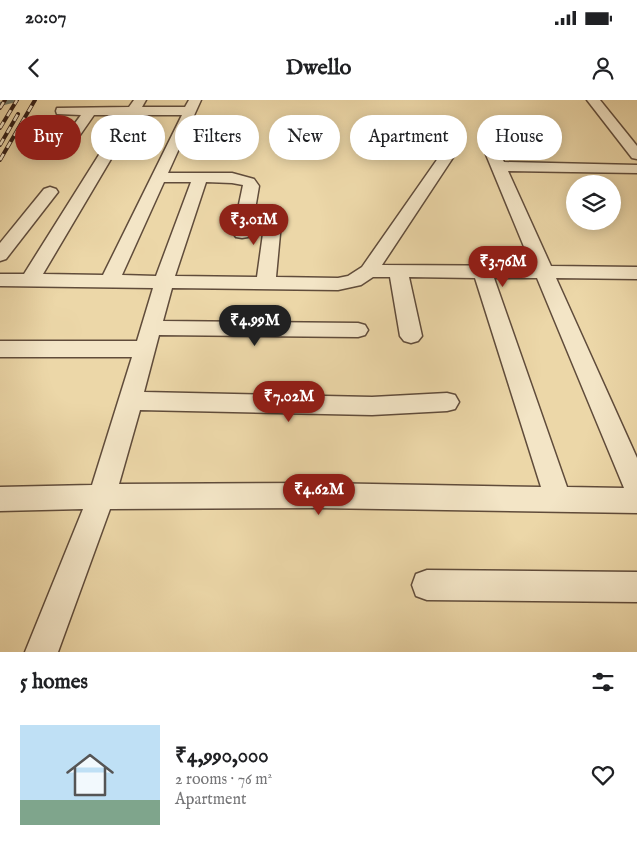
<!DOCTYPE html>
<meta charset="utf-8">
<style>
body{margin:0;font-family:"IM FELL English",serif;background:#f2f2f2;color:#202124;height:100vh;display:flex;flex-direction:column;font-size:19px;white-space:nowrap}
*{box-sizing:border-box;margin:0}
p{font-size:16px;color:#757577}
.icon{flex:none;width:28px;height:28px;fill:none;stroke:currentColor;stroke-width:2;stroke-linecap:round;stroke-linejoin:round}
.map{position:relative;height:552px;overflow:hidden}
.side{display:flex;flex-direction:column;background:#fff;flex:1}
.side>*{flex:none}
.hud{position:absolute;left:15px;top:15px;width:608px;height:45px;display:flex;gap:10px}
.controls{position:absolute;left:566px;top:75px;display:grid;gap:10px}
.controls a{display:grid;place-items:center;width:55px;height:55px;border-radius:50%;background:#fff;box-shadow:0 2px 12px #0003;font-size:25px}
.price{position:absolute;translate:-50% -42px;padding:0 11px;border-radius:18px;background:#8f2418;color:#fff;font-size:16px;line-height:32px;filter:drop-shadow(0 1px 2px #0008)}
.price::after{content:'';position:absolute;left:50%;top:30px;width:15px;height:11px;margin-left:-8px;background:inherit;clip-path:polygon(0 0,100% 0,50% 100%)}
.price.active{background:#222;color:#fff}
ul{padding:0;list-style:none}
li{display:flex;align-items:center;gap:15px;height:125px;padding:0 20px}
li+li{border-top:1px solid #e0e0e0}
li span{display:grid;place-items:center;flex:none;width:140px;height:100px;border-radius:0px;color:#555}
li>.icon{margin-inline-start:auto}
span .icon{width:60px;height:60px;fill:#fffc;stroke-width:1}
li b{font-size:21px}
h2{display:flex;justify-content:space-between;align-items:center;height:60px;padding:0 20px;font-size:21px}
.chip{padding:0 18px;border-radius:22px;background:#fff;box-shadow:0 2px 12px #0003;font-size:18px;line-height:45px}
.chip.active{background:#8f2418;color:#fff}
.status{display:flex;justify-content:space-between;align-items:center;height:35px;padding:0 25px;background:#fff;direction:ltr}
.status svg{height:14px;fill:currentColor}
header{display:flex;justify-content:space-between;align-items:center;height:65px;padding:0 20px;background:#fff;font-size:22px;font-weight:700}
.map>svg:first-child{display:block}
</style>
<div class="status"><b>20:07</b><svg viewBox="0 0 49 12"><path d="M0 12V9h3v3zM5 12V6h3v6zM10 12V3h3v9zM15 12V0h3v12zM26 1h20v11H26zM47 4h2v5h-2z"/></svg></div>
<header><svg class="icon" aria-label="back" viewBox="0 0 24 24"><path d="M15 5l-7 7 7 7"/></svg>Dwello<svg class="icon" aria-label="person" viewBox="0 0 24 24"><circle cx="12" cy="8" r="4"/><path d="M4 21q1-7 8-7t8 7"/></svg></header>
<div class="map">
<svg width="637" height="552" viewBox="0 0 637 552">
<rect width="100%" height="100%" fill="#ecd7a8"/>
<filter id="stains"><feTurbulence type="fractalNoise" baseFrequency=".004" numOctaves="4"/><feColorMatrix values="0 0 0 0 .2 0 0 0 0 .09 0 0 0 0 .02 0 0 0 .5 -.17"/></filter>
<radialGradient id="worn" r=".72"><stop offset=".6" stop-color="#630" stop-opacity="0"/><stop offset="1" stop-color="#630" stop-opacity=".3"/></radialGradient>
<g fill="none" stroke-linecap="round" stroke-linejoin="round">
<path stroke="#707c6d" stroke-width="4" d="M0,4L12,1"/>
<defs>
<g id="minor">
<path d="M134,0H146L142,7H185L189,0H201L168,73H232L254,79L259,86L251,133L248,137L242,138L236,137L233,133L243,85L232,83L206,82L175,176L257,177L266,112L268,108H280L282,112L276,177L338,178L348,176L362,167L448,44H458L460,47L382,165L532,166L482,45L484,42H494L504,62L637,65V73L508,71L551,166L637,167V179L556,178L637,358V413L318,408L110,409L58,552H25L83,409L0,411V387L92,385L132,257H0V241H137L153,188L0,186V174H24L124,15H94L71,48H61L59,45L81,15L57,14L56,11L57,8L129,7ZM137,15H182L103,175L43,174ZM164,82H191L156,176L122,175ZM373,177H390L400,236L404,241L411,243L418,241L422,236L409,177L475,178L541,387L318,383L119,384L140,310L372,315L447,311L455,309L459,302L455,295L447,293L372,297L144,292L159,235L358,237L365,235L368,230L365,225L358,223L163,221L172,188L338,190L361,185ZM494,178H537L624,388L567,387Z"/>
<path d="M587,0H600L637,46V59L632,58Z"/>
<path d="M50,87L56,89L58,92L6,159L0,161V143L44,89Z"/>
<path d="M427,470L637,472V502L427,500L416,496L412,485L416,474Z"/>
</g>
</defs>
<use href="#minor" stroke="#604c3b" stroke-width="3"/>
<use href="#minor" fill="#f3e5c6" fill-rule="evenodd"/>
<defs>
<g id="rail">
<path d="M0,8L5,0"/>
<path d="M0,28L17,0"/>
<path d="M0,45L18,14"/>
<path d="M0,60L35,0"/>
</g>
</defs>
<use href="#rail" stroke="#321e17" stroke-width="4"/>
<use href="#rail" stroke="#f3e5c6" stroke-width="2.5" stroke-dasharray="7" stroke-linecap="butt"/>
</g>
<rect width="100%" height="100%" filter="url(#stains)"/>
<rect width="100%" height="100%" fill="url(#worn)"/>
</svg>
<div class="controls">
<a><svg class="icon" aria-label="layers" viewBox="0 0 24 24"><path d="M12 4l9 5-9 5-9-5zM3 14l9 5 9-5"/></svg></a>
</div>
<b class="price" style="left:254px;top:146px">₹3.01M</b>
<b class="price" style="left:503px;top:188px">₹3.76M</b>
<b class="price active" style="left:255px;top:247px">₹4.99M</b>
<b class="price" style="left:289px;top:323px">₹7.02M</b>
<b class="price" style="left:319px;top:416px">₹4.62M</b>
<div class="hud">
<a class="chip active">Buy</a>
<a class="chip">Rent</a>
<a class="chip">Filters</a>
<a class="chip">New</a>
<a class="chip">Apartment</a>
<a class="chip">House</a>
</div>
</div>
<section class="side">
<h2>5 homes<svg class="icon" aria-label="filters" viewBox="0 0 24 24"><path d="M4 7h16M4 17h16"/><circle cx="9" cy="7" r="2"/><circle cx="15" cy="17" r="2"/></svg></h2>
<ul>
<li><span style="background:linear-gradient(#bfe0f5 75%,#7fa58c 0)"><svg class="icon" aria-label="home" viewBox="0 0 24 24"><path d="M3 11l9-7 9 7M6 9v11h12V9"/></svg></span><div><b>₹4,990,000</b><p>2 rooms · 76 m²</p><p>Apartment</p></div><svg class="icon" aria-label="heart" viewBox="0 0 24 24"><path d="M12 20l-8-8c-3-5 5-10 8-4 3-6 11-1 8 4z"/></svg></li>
</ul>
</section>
